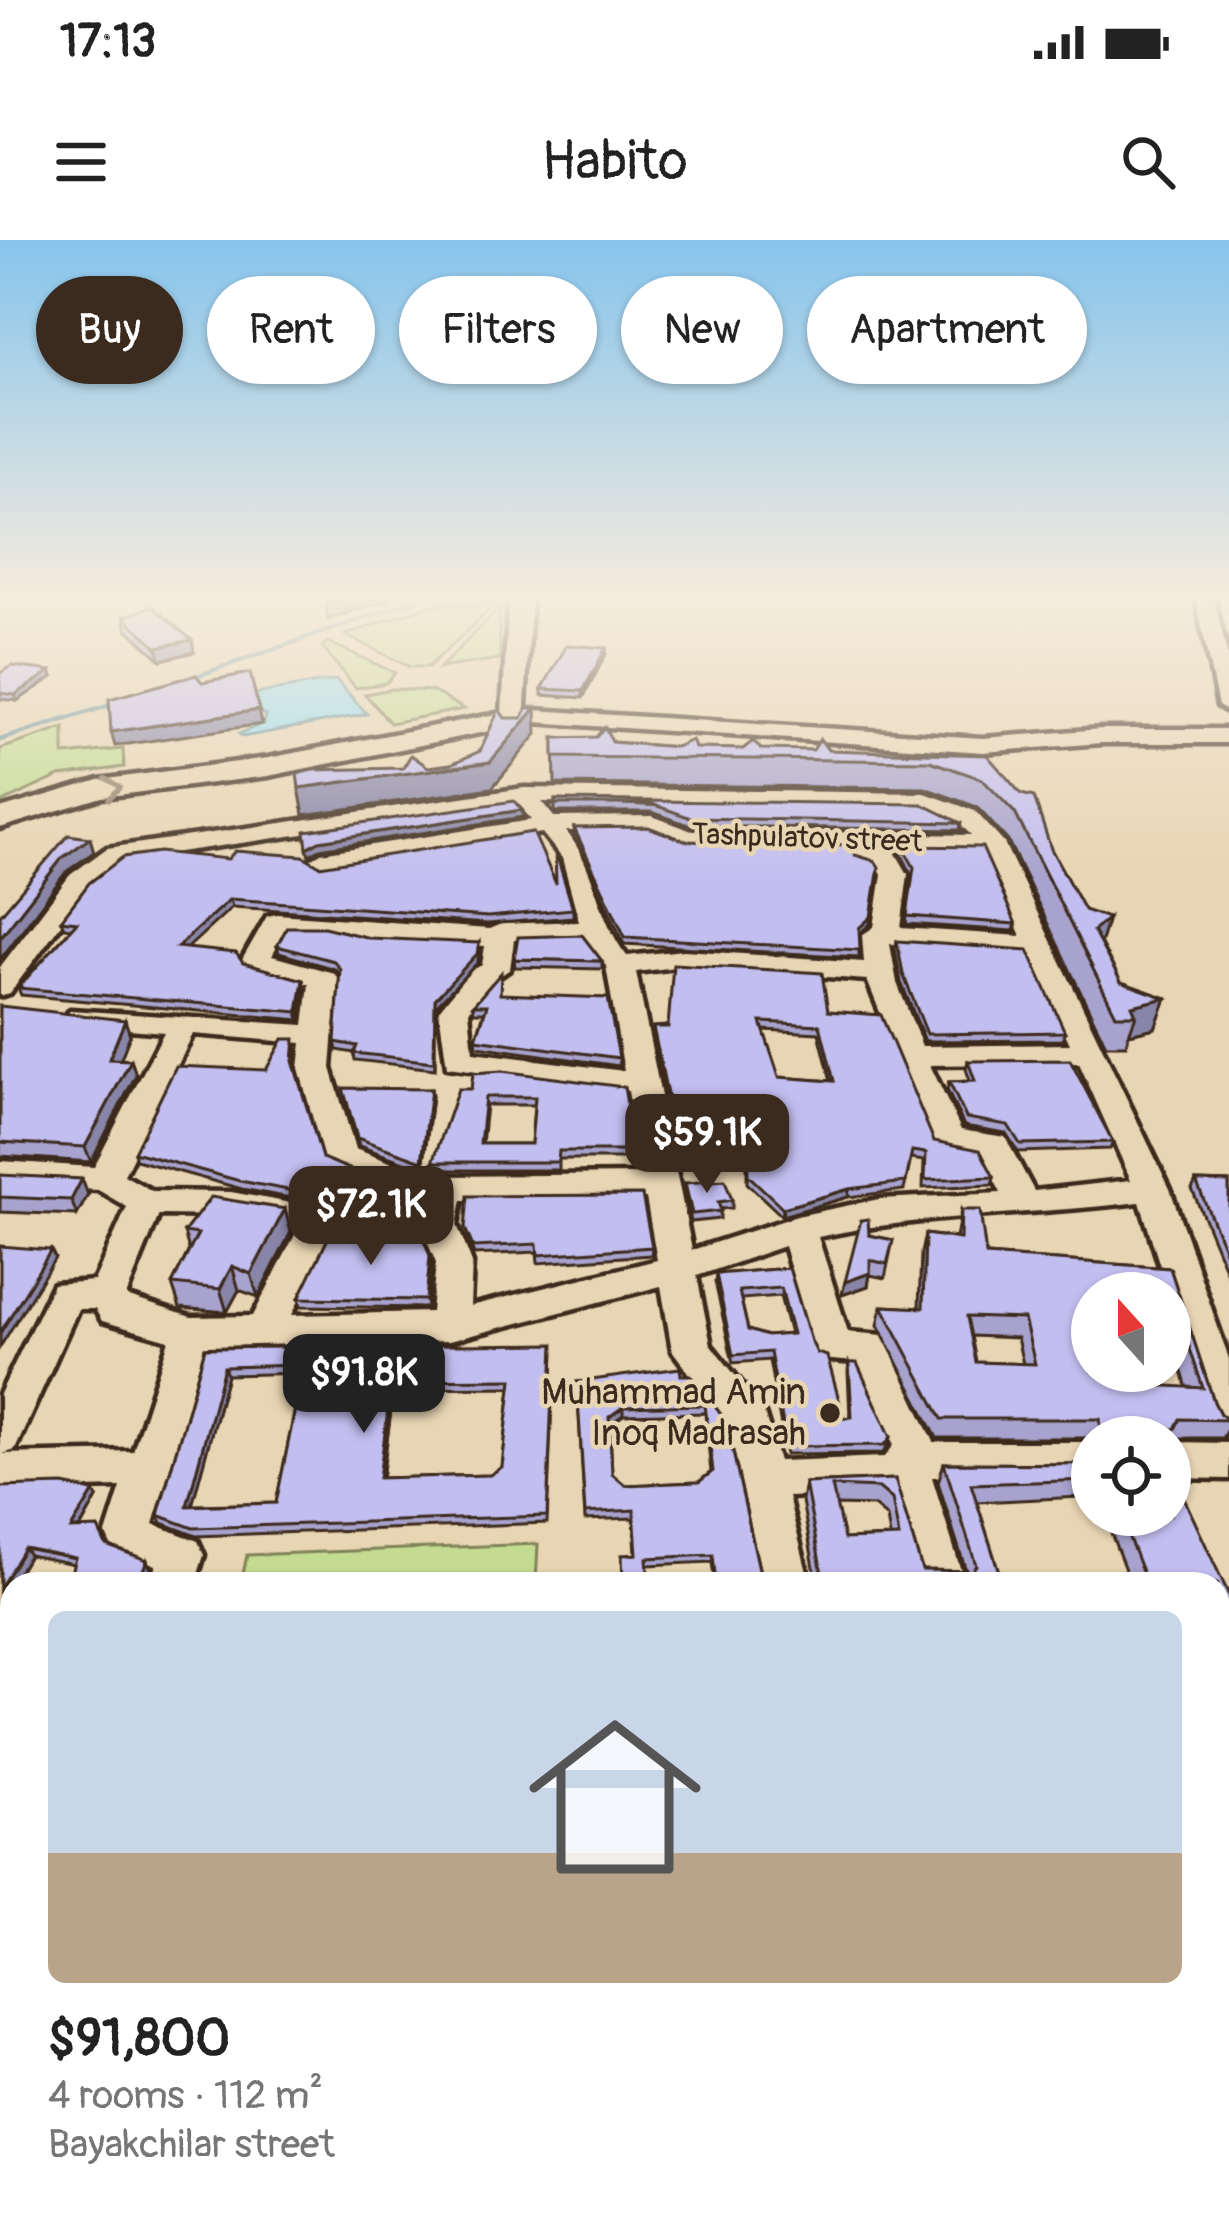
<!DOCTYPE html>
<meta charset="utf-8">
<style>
body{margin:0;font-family:Pangolin,sans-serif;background:#f2f2f2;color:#222;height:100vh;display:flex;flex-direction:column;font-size:45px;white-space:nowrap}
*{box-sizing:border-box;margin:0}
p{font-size:39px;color:#767676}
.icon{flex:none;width:66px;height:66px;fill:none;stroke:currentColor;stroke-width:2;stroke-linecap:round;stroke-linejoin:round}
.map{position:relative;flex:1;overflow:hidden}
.panel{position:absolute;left:0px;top:1332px;width:1230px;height:660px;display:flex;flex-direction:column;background:#fff;border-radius:36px 36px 0 0;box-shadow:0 3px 9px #0004}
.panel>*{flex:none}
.banner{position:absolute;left:36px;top:36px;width:1158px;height:108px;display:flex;gap:24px}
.needle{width:78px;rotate:339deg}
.tools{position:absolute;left:1071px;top:1032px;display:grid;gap:24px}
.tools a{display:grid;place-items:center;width:120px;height:120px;border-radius:50%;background:#fff;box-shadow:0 3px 9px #0004;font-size:60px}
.price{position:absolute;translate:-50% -102px;padding:0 27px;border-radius:24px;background:#3b2a1e;color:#fff;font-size:39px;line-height:78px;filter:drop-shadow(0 3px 6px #0008)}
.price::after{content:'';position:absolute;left:50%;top:72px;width:36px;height:27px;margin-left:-18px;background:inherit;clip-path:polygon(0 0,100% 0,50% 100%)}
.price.on{background:#222;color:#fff}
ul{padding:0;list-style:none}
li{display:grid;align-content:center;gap:24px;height:636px;padding:0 48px}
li+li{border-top:3px solid #e0e0e0}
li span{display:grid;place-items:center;height:372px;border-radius:18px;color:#555}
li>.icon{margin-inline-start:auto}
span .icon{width:216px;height:216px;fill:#fffc;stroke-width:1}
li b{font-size:51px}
.chip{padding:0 42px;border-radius:54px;background:#fff;box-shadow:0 3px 9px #0004;font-size:42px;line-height:108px}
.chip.on{background:#3b2a1e;color:#fff}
.status{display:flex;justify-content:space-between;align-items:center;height:84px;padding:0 60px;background:#fff;direction:ltr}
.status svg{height:33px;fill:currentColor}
header{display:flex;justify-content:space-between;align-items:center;height:156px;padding:0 48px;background:#fff;font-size:54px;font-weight:600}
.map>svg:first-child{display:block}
</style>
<div class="status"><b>17:13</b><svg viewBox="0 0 49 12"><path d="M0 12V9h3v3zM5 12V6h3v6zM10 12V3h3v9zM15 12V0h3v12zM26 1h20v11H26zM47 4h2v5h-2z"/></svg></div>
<header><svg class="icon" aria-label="menu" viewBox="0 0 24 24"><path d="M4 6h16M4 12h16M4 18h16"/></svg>Habito<svg class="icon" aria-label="search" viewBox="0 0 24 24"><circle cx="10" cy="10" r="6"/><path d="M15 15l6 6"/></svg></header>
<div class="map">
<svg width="1229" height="1992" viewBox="0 0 1229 1992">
<rect width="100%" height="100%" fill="#e8d5b3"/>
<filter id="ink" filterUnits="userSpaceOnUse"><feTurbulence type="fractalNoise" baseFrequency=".00833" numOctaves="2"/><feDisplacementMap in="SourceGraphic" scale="24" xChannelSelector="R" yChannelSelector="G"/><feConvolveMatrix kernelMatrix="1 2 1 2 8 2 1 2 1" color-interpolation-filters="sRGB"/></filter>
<g filter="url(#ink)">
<g fill="#c4dc92" stroke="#808358" stroke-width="3">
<path d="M496,364L428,427H410L345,395L430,365Z"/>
<path d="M499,368L500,419L440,428Z"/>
<path d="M328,402L395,433L386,443L356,448L322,407Z"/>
<path d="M392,449L432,451L464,469L390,483L365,454Z"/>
<path d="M64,488V515L123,509L124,527L60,536L0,563V509Z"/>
<path d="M538,1304L536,1344H241L247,1315Z"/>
<path d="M12,1836V1980H340L338,1992H0V1837Z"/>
</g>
<path fill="#94ddf5" stroke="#70959f" stroke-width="3" d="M336,440L367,474L243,497L239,494L264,483L266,475L231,458Z"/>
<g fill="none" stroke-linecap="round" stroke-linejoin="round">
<g stroke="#70959f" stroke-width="4.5">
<path d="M188,439L419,359"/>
<path d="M0,500L117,463"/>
</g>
<defs>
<g id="minor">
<path d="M1196,359H1214L1229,422V472L1218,466Z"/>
<path d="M534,470L983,498L1102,489H1229V503H1102L983,512L534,482L526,483L523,499H507V473Z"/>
<path d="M524,548L925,553L975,571L1004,603L1170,949L1229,1119V1196L1214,1191L1208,1179L1140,962C1033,975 922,974 818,997L848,1092L883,1095L934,1202H1092V1238L932,1237L965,1344H919L893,1253L788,1257L810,1344H764L729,1187L672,1110L661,1046L449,1101L206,1106L153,1284L198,1301L204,1315L195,1344H149L156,1325L112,1308L106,1294L121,1247L0,1250V1154L53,1044L94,1041L127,967L98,950L0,945V921L94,927L164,792L81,785L70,782L66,776L70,770L304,785L309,744L246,726L242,720L267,676L277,674L489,689L501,684L579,681L562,618L542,593L321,629L308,621L321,613L531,580L518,563L123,620L88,647L10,753L0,756V727L70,635L107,608ZM542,562L922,567L957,581L971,595L690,590L652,576L554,577ZM649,590L686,604L853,608L858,621L877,624L882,634L874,687L862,695L864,722L684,710L627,716C597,678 597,629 566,591ZM878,608L983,610L1021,696L901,688L908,634L895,612ZM286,690H326L371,701L485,706L482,725L470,731L439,770L447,827L628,851L642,934L447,936L419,933L355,909L331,828L338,739L334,733L272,716ZM584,698L606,726L624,831L473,812L469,771L490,743L510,729L514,700ZM890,704L1029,713L1070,804L922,806L897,743ZM684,726L867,740L931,899L936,907L981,914L1001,953L879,959L797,976L692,1010L636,732ZM193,794L302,803L299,828L323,916L328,924L396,950L386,972L371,978L231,952L152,951L124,935ZM1079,823L1131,940L1034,951L1005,897L961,890L930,825ZM646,958L657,1020L470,1066L472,1023L457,985L462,960ZM159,975L231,976L298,989L253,1076L191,1077L126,1056ZM404,993L425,996L436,1023L431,1072L292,1075L330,995L373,1004ZM784,1006L814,1108L820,1119L856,1122L894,1205L885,1217L779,1221L763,1170L711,1105L697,1036ZM78,1069H95L102,1081L169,1100L133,1211L3,1214L15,1210Z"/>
<path d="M1170,1202L1229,1203V1239L1170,1238Z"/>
<rect x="0" y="1378" width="12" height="44"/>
<path d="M1226,1384L1229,1385V1446L1218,1441V1387Z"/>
<path d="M1229,1533V1586L1218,1591V1538Z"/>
<path d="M1218,1680L1229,1685V1749L1218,1745Z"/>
<path d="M319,1980H383L382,1992H318Z"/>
<path d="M967,1980H1031L1035,1992H971Z"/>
</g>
<path id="major" d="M509,359H531L524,484L268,536L102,557L0,588V569L99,540L268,518L502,473Z"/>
</defs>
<use href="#minor" stroke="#3b2a1e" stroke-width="9"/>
<use href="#major" stroke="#3b2a1e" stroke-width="9"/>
<use href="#minor" fill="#e8d5b3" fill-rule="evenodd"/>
<use href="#major" fill="#e8d5b3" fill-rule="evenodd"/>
</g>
<g fill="#a8a3ce" stroke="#3b2a1e" stroke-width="3" fill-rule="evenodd">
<path d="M124,377L192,400L194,412L161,420L127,389Z"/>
<path d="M606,408V414L583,458L542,455V449Z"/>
<path d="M51,431L53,437L17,461L0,459V433Z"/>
<path d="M554,498L695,508L987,515L1051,609L1121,742L1166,758L1155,788L1129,794L1126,805H1106L1008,601L977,567L925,548L555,544Z"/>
<path d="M555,560L961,583L960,590L691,586L652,572H555Z"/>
<path d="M574,588L870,684L859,694V717L624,704L575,595Z"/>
<path d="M902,606L1016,684L1014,691L906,684L912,635L901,613Z"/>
<path d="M228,619L556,644L573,669V677L488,684L232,667L187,708L303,740L304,747L300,780L21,755L18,748L71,688L64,687L61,680Z"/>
<path d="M370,698L480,710L478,722L435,767V829L355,820L354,813L337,810L335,802L340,734L335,729L279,713L277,706Z"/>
<path d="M897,701L1065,792L1063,800L925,801L901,742L895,709Z"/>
<path d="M514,719L602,721V729L515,727Z"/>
<path d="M501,754L619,818V826L477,806L476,799L484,772H474L473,765Z"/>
<path d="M0,766L130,795L120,819L131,820L136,835L91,922L0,916Z"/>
<path d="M828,771L934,901L994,937L992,945L923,948L924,921L911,919L904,950L848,957L782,976L747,943V920L722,919L715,913V919H678L653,794V787ZM763,790L819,793L831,841L779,837Z"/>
<path d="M297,807L295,828L322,918L390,952L383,968L371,973L242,949L136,920L134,912L266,830Z"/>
<path d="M968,821L1113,902L1110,909L1018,912L1006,893L964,886L947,850L949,842L970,841L966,829Z"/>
<path d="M502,831L635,911V919H559V930H434L433,922L471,849ZM486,865H534L531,904H482Z"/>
<path d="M431,849L432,856L423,929L359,906L344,856Z"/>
<path d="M0,935L88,955L77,975L0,972Z"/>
<path d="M1196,941L1229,942V1038L1192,949Z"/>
<path d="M685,943L732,960V968L720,969V979L691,982L685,951Z"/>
<path d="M961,970L986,1015L1170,1028L1214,1162L1220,1174L1229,1178V1186L1222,1198H937L878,1085L882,1066L919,1068L921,1013L925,994L956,998ZM1092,1053H1170V1112H1176L1187,1148L1149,1145ZM971,1096L1017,1098L1023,1124L976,1122Z"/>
<path d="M465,988L652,1007L651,1015L538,1023L537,1012L474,1015Z"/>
<path d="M184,992H291L258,1057L239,1050L227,1072L180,1068L172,1044L189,1010Z"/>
<path d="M869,995L893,1000L885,1038L870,1035L868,1046L842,1055L845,1042Z"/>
<path d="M430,1016L431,1024L427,1068L301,1066L299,1058Z"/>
<path d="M789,1028L811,1101L844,1178L850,1177L848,1131L849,1123L891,1197L889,1204L883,1213L786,1214L769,1120L733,1123L715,1042L716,1034ZM780,1056L790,1094L767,1096L748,1090L741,1059Z"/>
<path d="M205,1108L554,1112L547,1283L196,1296L162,1283L158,1275ZM302,1133L276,1263L192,1265L227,1135ZM511,1147L502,1227L490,1235L382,1238L394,1148Z"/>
<path d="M681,1135L726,1181L761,1338L773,1344H715L712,1322L648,1325L636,1314L634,1278L585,1280L577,1142ZM705,1173L711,1232L699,1242L625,1245L612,1234L610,1185L623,1175Z"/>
<path d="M944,1223L1092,1224V1262L1082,1257L977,1262L999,1332L1017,1344H817L802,1261L805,1243L895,1239L922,1330L966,1331L938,1242ZM836,1265L874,1266L887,1277L890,1297L844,1299Z"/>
<path d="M0,1247L97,1258L80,1289L150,1328L146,1338L154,1344H68L74,1324L29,1315L0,1364Z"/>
<path d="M1104,1275H1170L1229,1355V1369L1221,1381H1218V1344L1129,1340Z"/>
<path d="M0,1428H12V1618H2L0,1625Z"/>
<path d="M1115,1980H1218L1229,1992H1113L1111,1983Z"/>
</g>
<g fill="#8885a8" stroke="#3b2a1e" stroke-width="3">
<path d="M337,359H392L328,379L326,362Z"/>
<path d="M192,400L194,412L161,420L157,407Z"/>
<path d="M606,408V414L583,458V451Z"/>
<path d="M51,431L53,437L17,461L15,455Z"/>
<path d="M536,468L537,494L492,548L304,575L299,548L490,522Z"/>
<path d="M259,470L262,484L115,506L111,492Z"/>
<path d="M522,570L523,577L320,609L309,615L307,608L319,601Z"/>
<path d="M90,598L94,612L66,632L0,720V698L62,618Z"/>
<path d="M230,659L232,667L180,715L177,707Z"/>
<path d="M871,677L870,684L858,695L859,688Z"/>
<path d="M1108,678L1099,708L1093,691Z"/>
<path d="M479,703L478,722L435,767V829V759Z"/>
<path d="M303,740L304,747L300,780L298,772Z"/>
<path d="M1166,758L1155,788L1129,794L1136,775L1132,766Z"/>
<path d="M125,780L130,795L115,834L109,819Z"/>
<path d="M131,820L136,835L91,922L85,907Z"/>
<path d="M431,849L432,856L423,929L422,921Z"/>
<path d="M82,939L88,955L77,975L71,960Z"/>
<path d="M389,945L390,952L383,968L371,973L369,965Z"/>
<path d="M849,949L848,957L782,976L783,968Z"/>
<path d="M285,969L291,992L258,1057L251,1034Z"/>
<path d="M51,1010L55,1018L0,1107V1093Z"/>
<path d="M430,1016L431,1024L427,1068L426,1060Z"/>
<path d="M232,1026L239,1050L227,1072L220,1049Z"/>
<path d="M870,1033L868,1046L842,1055L845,1042Z"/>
<path d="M224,1127L227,1135L190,1273L187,1266Z"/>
<path d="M392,1140L394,1148L381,1246L379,1238Z"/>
<path d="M623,1167V1175L609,1185V1177Z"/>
<path d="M94,1251L97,1258L75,1297L71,1289Z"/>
<path d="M24,1308L29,1315L0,1364V1348Z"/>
<path d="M147,1320L150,1328L145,1342L141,1335Z"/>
</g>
<g fill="#c3bef0" stroke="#3b2a1e" stroke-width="3" fill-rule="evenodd">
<path d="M152,366L192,400L157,407L124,377Z"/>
<path d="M567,405L606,408L583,451L542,449Z"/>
<path d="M12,426L51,431L15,455L0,453V433Z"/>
<path d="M250,433L259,470L111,492L109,459L196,435L202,442Z"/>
<path d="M527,468H536L490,522L299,548L297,534L312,530L403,528L411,515L428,527L451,524L480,511L499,469L505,478H522Z"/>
<path d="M605,487L612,502L676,507L692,500L695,508L743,509L753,501L761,509L813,510L820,499L828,510L987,515L1021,554L1034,557L1051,609L1084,670L1108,678L1093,691L1121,742L1166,758L1132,766L1136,775H1116L1015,573L982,539L930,521L554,517V498L596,497Z"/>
<path d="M555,560L922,564L961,583L691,578L652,564H555Z"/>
<path d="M514,561L522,570L319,601L307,608L305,591Z"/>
<path d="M648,587L686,601L851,605L855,615L875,621L879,627L871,677L859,688L860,710L625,697L574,588Z"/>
<path d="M533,592L556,644L555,610L573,669L488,677L230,659L177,707L236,713L243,723L303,740L298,772L18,748L77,682L61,680L89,643L123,617L159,612L228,619L235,611L303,616L320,626Z"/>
<path d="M68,595L90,598L62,618L0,698V675Z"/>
<path d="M902,606L982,607L1016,684L907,676L914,627Z"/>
<path d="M287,687H324L370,698L479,703L477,714L435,759L434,822L354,813L357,806L335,802L340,729L334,721L277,706Z"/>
<path d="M582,695L602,721L514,719L518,697Z"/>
<path d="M897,701L1028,710L1065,792L927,794L903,734Z"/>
<path d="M673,724L822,733L828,771L881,775L934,901L980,910L994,937L925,940L926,913L912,911L906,942L849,949L783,968L748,935L747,912L723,911L712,901L715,911H679L653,787H668ZM761,782L820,785L834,841L779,837Z"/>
<path d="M501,733L500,754L608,758L619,818L476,799L487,765H473Z"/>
<path d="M0,766L125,780L109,819L131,820L85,907L0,902Z"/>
<path d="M283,799H295L293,821L322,918L389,945L381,961L369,965L240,941L134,912L176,826L266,830Z"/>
<path d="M1070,820L1113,902L1020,904L1008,885L966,878L949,842L975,841L968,821Z"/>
<path d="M502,831L624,847L635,911H559L558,922H433L458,849H471L473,833ZM485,857H535L531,904H480Z"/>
<path d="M343,848L431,849L422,921L357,898Z"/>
<path d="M0,935L82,939L71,960L0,957Z"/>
<path d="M725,940L732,960L718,962L721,971L692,974L685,943Z"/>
<path d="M1196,941L1229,942V1020Z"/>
<path d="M642,955L652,1007L538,1015L537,1004L473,1007L465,988L468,956Z"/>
<path d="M211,957L285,969L251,1034L232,1026L220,1049L172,1044L198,994L184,992Z"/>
<path d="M961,970H980L986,1015L1170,1028L1214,1162L1220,1174L1229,1180L1180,1179L1175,1189H1152L1155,1197H1102L1100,1179H942L882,1066L923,1068L925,994L960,999ZM1092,1053H1170V1093L1185,1094L1203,1148L1149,1145L1144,1131H1092ZM967,1077L1024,1079L1035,1124L976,1122Z"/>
<path d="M868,979L869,995L893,1000L887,1024L870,1020V1033L845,1042L861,980Z"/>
<path d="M403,990L421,992L430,1016L426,1060L299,1058L331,992L371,1000Z"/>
<path d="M0,1006L51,1010L0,1093Z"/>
<path d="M789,1028L811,1101L817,1113L827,1116L844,1178L852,1177L849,1123H857L891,1197L885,1205L787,1206L770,1112L733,1115L716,1034ZM781,1048L793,1094L767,1096L748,1090L739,1051Z"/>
<path d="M554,1104L547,1276L193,1288L158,1275L205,1108ZM304,1125L276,1263L187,1266L224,1127ZM512,1139L502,1227L490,1235L379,1238L392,1140Z"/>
<path d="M680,1128L681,1135H691L726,1181L761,1338L773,1341V1344H716L713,1315L647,1318L649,1344H623L622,1315L637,1314L634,1270L585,1273L577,1142ZM705,1165L713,1231L699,1242L625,1245L612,1234L609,1177L623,1167Z"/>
<path d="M944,1223L1092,1224V1240L971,1244L999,1332L1017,1344H824L805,1243L895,1239L922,1330L972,1331L976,1325ZM832,1246L879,1248L892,1259L899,1297L844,1299Z"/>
<path d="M1170,1228L1229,1355V1364H1218V1344H1058L1145,1339L1120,1275H1170Z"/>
<path d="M63,1245L94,1251L71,1289L98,1288L106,1305L147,1320L141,1335L153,1341L152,1344H68L75,1318L24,1308L0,1348V1247Z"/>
<rect x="0" y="1428" width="12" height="184"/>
<path d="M1218,1429L1229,1458V1518L1226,1526H1218Z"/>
<path d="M1218,1829H1229V1992H1120L1117,1980H1218Z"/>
<path d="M380,1980H402L411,1992H375L382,1986Z"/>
<path d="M484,1980H565V1992H481L483,1990Z"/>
<path d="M616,1980H698L699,1992H617Z"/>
<path d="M782,1980H874L876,1992H783Z"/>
<path d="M955,1980H967L972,1992H957Z"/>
</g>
<defs><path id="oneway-chevron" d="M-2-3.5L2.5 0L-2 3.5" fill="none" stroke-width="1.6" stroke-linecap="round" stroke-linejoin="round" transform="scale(3)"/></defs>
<use stroke="#928068" href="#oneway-chevron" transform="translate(113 548) rotate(-8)"/>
</g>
<linearGradient id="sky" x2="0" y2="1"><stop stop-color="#86c4ed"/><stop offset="0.56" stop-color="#f5ecdd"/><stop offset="1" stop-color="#f5ecdd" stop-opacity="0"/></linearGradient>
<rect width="1229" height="637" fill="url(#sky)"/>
<circle fill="#3b2a1e" stroke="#e8d5b3" stroke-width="4.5" cx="830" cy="1173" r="12"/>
<g text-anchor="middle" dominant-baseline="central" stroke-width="9" stroke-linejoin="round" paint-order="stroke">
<g font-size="30" fill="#3b2a1e" stroke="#e8d5b3">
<text transform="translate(807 598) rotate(2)">Tashpulatov street</text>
</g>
<g font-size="36" fill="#3b2a1e" stroke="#e8d5b3" text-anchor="end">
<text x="806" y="1152">Muhammad Amin<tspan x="806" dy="41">Inoq Madrasah</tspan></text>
</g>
</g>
</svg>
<div class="tools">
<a><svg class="needle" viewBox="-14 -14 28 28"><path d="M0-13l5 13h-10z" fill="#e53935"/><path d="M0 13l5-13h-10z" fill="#767676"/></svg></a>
<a><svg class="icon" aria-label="locate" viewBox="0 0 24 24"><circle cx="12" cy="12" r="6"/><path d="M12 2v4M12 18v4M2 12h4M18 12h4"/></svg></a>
</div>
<b class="price" style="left:707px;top:956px">$59.1K</b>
<b class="price" style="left:371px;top:1028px">$72.1K</b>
<b class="price on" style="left:364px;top:1196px">$91.8K</b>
<div class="banner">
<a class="chip on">Buy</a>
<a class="chip">Rent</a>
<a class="chip">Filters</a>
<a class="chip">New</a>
<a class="chip">Apartment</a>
</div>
<section class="panel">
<ul>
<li><span style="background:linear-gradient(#c9d6e8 65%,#b9a48a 0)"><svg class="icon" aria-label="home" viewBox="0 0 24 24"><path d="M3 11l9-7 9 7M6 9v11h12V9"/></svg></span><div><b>$91,800</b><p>4 rooms · 112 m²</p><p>Bayakchilar street</p></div></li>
</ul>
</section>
</div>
